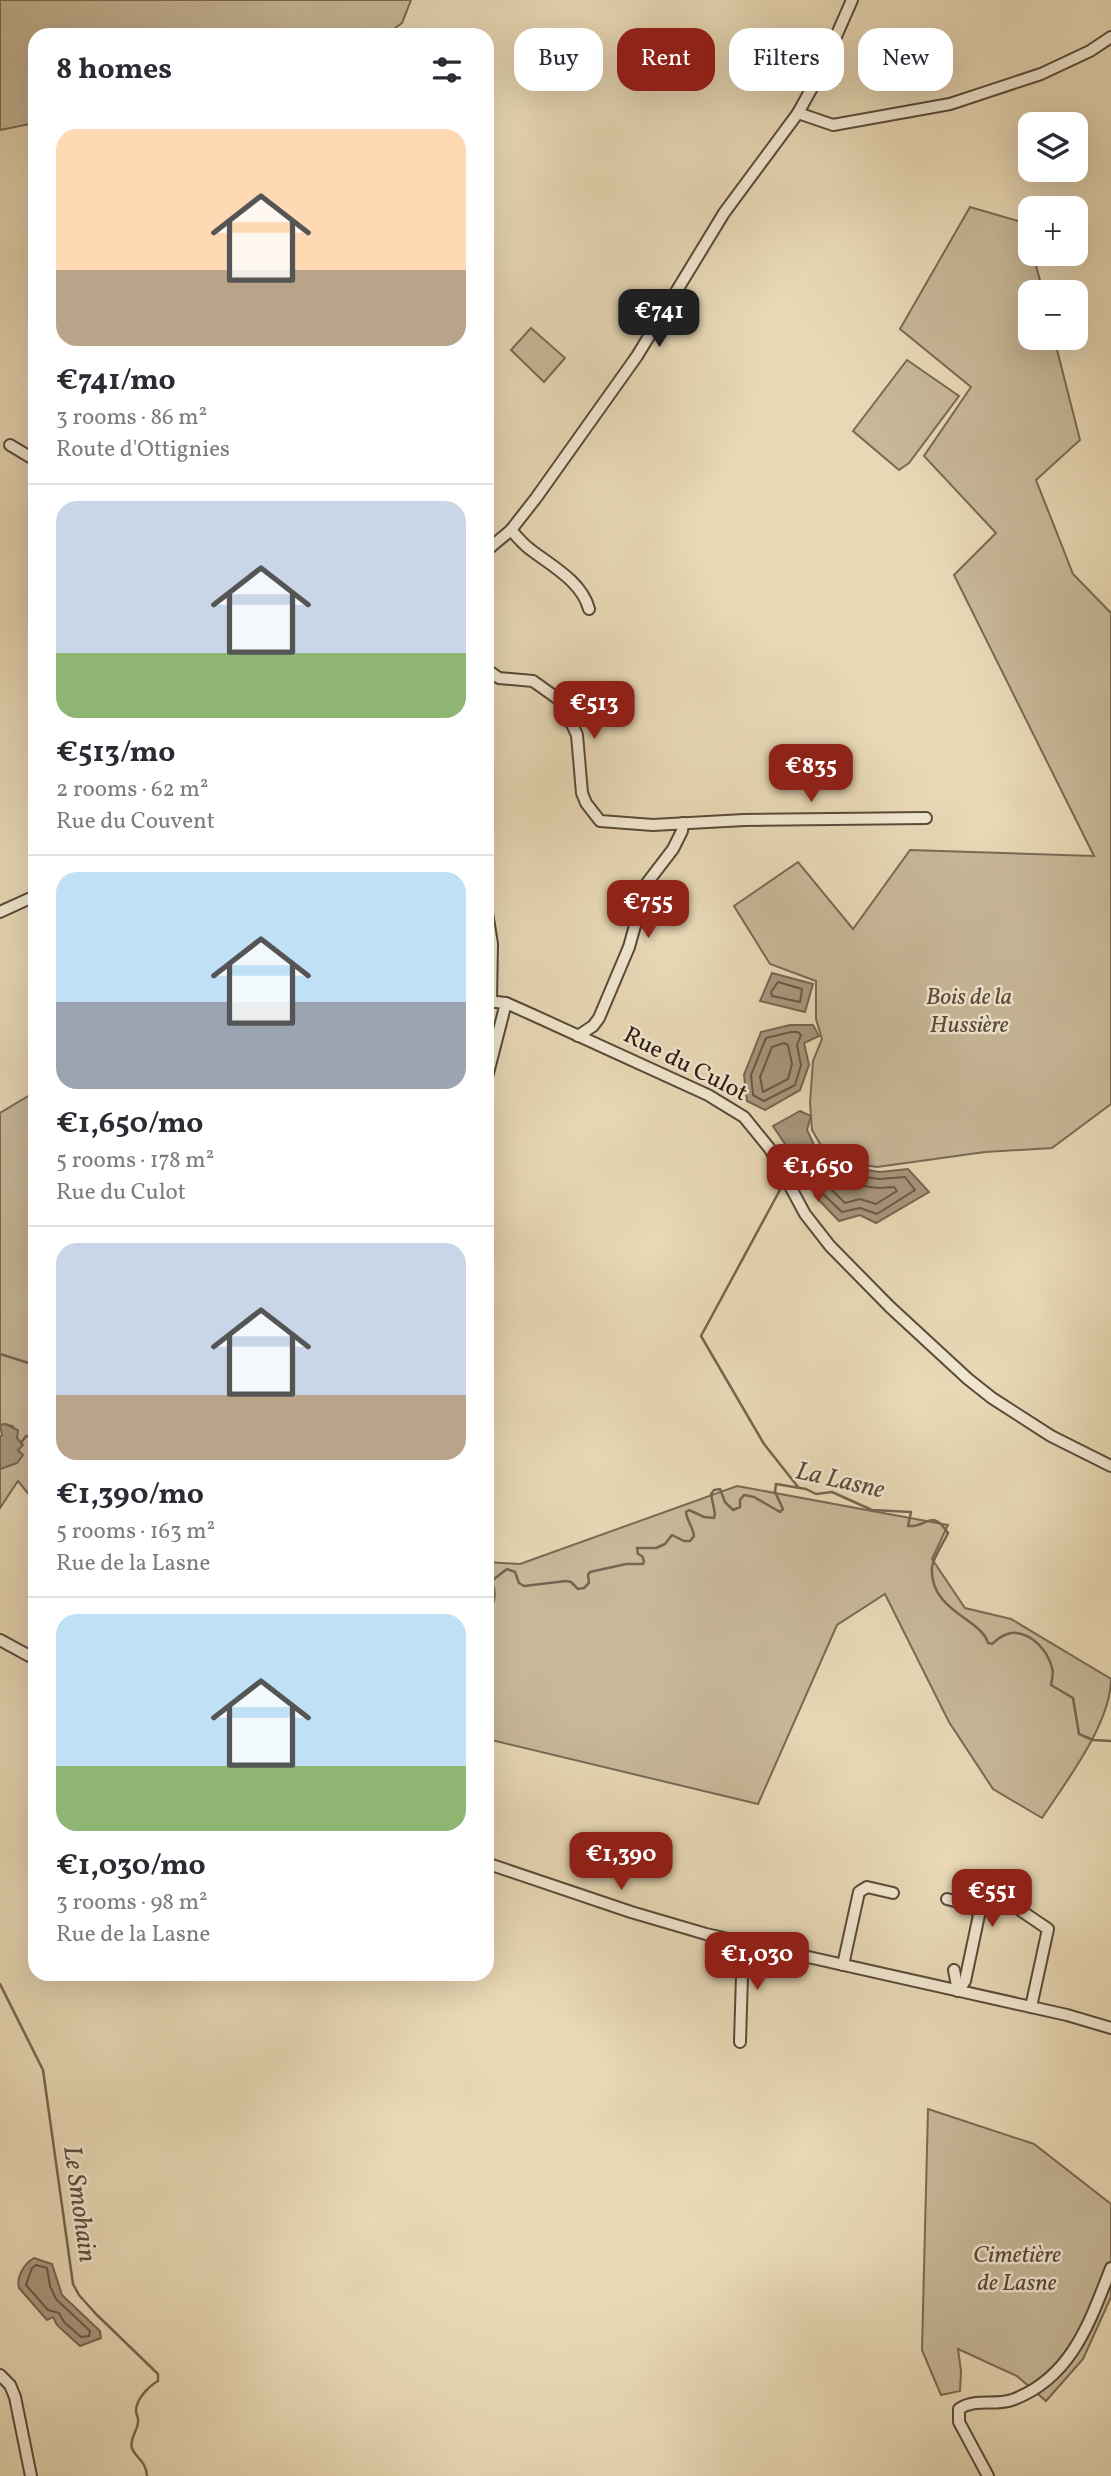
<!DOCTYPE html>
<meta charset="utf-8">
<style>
body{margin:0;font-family:Vollkorn,serif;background:#f7f7f7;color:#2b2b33;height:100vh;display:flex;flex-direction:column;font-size:26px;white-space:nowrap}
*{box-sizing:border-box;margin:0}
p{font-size:23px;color:#7c7c81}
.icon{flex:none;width:38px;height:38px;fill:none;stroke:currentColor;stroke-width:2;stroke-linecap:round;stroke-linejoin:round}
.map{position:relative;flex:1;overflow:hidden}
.drawer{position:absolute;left:28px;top:28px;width:466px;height:1953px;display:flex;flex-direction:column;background:#fff;border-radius:21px;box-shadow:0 7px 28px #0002}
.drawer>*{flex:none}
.top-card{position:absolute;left:514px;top:28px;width:490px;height:63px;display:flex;gap:14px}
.buttons{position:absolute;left:1018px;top:112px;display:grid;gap:14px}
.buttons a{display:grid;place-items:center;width:70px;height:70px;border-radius:14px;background:#fff;box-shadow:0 7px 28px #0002;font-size:35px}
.price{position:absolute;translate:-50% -60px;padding:0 16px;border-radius:14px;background:#8f2418;color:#fff;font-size:23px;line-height:46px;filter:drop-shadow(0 2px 4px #0008)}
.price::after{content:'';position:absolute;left:50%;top:42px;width:21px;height:16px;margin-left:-10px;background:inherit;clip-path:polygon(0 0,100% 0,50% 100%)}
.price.current{background:#222;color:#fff}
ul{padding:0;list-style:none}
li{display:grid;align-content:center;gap:14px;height:371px;padding:0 28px}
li+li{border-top:2px solid #e1e1e2}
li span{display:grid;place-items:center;height:217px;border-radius:21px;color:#555}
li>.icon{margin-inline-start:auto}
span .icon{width:126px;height:126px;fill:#fffc;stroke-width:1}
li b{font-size:30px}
h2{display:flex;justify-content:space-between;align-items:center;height:84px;padding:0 28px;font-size:30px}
.chip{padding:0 24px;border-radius:21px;background:#fff;box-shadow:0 7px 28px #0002;font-size:24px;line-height:63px}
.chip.current{background:#8f2418;color:#fff}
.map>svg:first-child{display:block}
</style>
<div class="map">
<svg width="1111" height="2476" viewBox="0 0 1111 2476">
<rect width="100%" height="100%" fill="#e8d8b5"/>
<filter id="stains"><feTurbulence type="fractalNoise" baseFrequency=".00286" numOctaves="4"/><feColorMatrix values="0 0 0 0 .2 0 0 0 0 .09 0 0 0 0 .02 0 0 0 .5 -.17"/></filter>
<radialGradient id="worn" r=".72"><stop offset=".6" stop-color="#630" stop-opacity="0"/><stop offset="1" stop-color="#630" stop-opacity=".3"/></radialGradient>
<g fill="#c8b899" stroke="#7a6954" stroke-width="2">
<path d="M0,0H411L402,23L385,35H35V123L0,130Z"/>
<path d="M970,207L1025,223L1031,254H1033L1043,292H1031V338H1054L1080,440L1036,480L1073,574L1111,613V1104L1052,1148L985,1152L877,1167L829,1159L812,1130L810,1103L813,1061L822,1039L816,1019V981L770,964L734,906L798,862L853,929L910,850L1094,856L954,575L996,533L924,456L971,387L900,329Z"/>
<path d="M531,328L565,358L544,382L511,350Z"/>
<path d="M907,360L959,396L909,463L899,470L853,431Z"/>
<path d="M35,1092V1502L18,1481L0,1508V1469L17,1463L19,1453L13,1426L5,1424L0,1425V1113Z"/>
<path d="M737,1486L948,1525L932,1559L965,1608L1011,1619L1111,1679C1111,1723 1066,1782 1042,1818L993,1789L949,1722L885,1594L837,1625L758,1804L487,1739V1562L520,1564Z"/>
<path d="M928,2109L1034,2144L1111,2204V2297L1083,2359L1046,2401L1017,2376L958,2349L961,2371L960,2391L941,2395L922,2350Z"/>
</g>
<g fill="#a8977d" stroke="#766551" stroke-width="2">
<path d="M772,973L813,984L805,1012L760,1001Z"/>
<path d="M790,1025H813L819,1036L804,1043L809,1065L800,1090L765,1110L747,1101L744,1075L761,1032Z"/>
<path d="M800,1111L811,1116L807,1130L814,1145L791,1153L773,1126Z"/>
<path d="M837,1166L880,1172L908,1169L929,1192L876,1223L860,1215L839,1221L815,1196L805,1167Z"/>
<path d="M5,1424L18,1430L17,1438L23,1445L18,1450L23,1455L17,1463L0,1469V1437L2,1435L0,1425Z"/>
<path d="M34,2258L52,2264L62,2295L100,2331L101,2338L80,2346L57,2325L53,2317L47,2320L19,2288C16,2276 25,2263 34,2258Z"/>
</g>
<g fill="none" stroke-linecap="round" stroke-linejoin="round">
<g stroke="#6a5846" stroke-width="2">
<path d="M778,982L802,989L800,1002L772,996L771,992Z"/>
<path d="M791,1032H798L801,1035L797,1045L801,1065L795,1085L764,1101L753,1095L751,1075L766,1038Z"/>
<path d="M784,1043L788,1045L792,1064L788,1079L763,1092L760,1077L772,1047Z"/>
<path d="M837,1173L879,1179L905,1177L915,1190L877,1214L860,1208L842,1212L821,1192L816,1178L819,1174Z"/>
<path d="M831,1182L878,1188L894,1187L897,1191L876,1204L860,1199L845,1203L829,1187Z"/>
<path d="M36,2265L47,2268L50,2286L56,2299L90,2331L89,2336L81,2337L64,2322L59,2313L48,2310L26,2285L32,2268Z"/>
</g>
<g stroke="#766551" stroke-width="2.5">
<path d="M796,1182L809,1177"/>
<path d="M784,1187L781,1188L701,1336L764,1444L798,1487"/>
<path d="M0,1354L35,1365"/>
<path d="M21,1443L26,1436L35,1437"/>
<path d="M486,1615C494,1607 497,1593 492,1583L494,1579L507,1569L515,1572L519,1583L524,1586L566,1581L571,1582L578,1589L584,1588L589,1583L588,1575L590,1572L626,1564H643L644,1561L642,1556L638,1554L637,1548H656L665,1544L672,1535L684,1541H690L694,1536C693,1527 687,1521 686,1512L689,1510L704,1517L714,1518L715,1514L711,1494L714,1490L720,1489L725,1502L733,1510L740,1507V1500L744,1495L754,1497L780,1512L783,1509L775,1492L776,1484L806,1489L816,1494L832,1492L872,1510L911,1512L908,1526C928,1528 930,1507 948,1533C944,1542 933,1558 932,1567C929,1611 982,1619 988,1643L992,1644C998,1639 1003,1634 1011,1633C1031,1631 1048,1651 1052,1668C1054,1673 1052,1679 1051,1685L1073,1698L1079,1734L1093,1740L1111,1741"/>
<path d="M0,1984L43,2070L73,2284L79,2295L96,2314L158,2374V2381C149,2386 136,2399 136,2411C136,2414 139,2418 138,2422C138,2430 129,2439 132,2448C136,2459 146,2460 147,2476"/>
</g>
<defs>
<g id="minor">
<path d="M798,113L833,125L950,104L1041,74L1090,51L1111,37"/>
<path d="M10,445L35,460"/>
<path d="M511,530C517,537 524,545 531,550C552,566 582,582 589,609"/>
<path d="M486,551L511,530L536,498L637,356L724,213L798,113L819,75L852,0"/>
<path d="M486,669L499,678L533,681L561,701L577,735L582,793L586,803L600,821L653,825L744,820L926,818"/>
<path d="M486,906L492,944L491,1001"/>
<path d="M0,912L35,896"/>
<path d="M486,1001L506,1003L533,1015L708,1095L744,1117L770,1149L805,1214L830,1246L890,1307L968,1379L992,1398L1051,1436L1111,1466"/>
<path d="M578,1036L593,1026L599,1018L629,947L647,883L673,849L682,831L683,823"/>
<path d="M486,1081L506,1003"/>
<path d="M0,1640L35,1659"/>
<path d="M486,1863L631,1912L706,1934L1067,2015L1111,2028"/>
<path d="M947,1899L974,1906L979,1915L965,1981L958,1991"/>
<path d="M1020,1910L1048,1929L1031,2007"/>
<path d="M843,1965L859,1892L867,1887L893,1893"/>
<path d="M954,1970L958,1991"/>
<path d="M740,2042L743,1942"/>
<path d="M0,2375L10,2385L15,2397L31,2476"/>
<path d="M988,2476L959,2422V2409C975,2398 994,2406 1012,2400C1072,2378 1090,2321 1111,2268"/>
</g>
</defs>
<use href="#minor" stroke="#5a4a39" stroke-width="14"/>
<use href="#minor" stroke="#f0e6cf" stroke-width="10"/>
</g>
<g text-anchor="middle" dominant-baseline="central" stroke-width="5" stroke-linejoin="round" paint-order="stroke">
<g font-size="24" font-style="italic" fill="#5a4939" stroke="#f0e6cf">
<text x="969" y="998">Bois de la<tspan x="969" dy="28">Hussière</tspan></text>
<text x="1017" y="2256">Cimetière<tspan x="1017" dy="28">de Lasne</tspan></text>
</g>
<g font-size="24" fill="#2b1a10" stroke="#f0e6cf">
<text transform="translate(685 1065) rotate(27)">Rue du Culot</text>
</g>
<g font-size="26" font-style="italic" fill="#5d4c3c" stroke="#f0e6cf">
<text transform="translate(840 1481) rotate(13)">La Lasne</text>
<text transform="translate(79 2204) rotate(82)">Le Smohain</text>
</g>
</g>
<rect width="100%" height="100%" filter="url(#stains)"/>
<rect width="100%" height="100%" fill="url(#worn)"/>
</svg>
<div class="buttons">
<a><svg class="icon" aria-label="layers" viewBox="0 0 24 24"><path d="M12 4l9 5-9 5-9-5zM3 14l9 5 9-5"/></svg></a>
<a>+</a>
<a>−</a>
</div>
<b class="price current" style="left:659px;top:349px">€741</b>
<b class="price" style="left:594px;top:741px">€513</b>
<b class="price" style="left:811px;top:804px">€835</b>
<b class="price" style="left:648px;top:940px">€755</b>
<b class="price" style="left:818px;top:1204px">€1,650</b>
<b class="price" style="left:621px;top:1892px">€1,390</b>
<b class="price" style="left:992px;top:1929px">€551</b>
<b class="price" style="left:757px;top:1992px">€1,030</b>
<div class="top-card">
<a class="chip">Buy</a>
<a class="chip current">Rent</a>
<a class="chip">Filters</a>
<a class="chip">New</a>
</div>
<section class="drawer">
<h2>8 homes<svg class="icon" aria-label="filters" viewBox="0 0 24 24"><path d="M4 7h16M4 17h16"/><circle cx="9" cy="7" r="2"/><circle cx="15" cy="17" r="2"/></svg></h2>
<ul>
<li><span style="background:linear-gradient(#ffd9b3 65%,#b9a48a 0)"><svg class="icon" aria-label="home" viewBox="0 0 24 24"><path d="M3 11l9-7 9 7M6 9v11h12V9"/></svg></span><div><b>€741/mo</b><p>3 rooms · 86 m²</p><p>Route d'Ottignies</p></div></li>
<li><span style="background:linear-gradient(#c9d6e8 70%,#8fb573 0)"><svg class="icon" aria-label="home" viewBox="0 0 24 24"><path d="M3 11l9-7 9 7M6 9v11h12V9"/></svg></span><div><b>€513/mo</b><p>2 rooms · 62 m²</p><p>Rue du Couvent</p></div></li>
<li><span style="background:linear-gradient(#bfe0f5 60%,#9aa5b1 0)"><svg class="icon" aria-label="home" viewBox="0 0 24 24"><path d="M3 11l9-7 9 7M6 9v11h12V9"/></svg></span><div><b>€1,650/mo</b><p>5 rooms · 178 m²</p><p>Rue du Culot</p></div></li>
<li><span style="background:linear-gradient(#c9d6e8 70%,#b9a48a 0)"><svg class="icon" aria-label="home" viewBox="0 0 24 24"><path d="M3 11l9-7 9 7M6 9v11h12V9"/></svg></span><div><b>€1,390/mo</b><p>5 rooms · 163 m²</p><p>Rue de la Lasne</p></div></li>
<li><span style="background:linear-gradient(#bfe0f5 70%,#8fb573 0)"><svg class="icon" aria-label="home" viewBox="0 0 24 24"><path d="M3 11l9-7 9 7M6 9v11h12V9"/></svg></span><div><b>€1,030/mo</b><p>3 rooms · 98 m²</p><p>Rue de la Lasne</p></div></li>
</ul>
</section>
</div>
